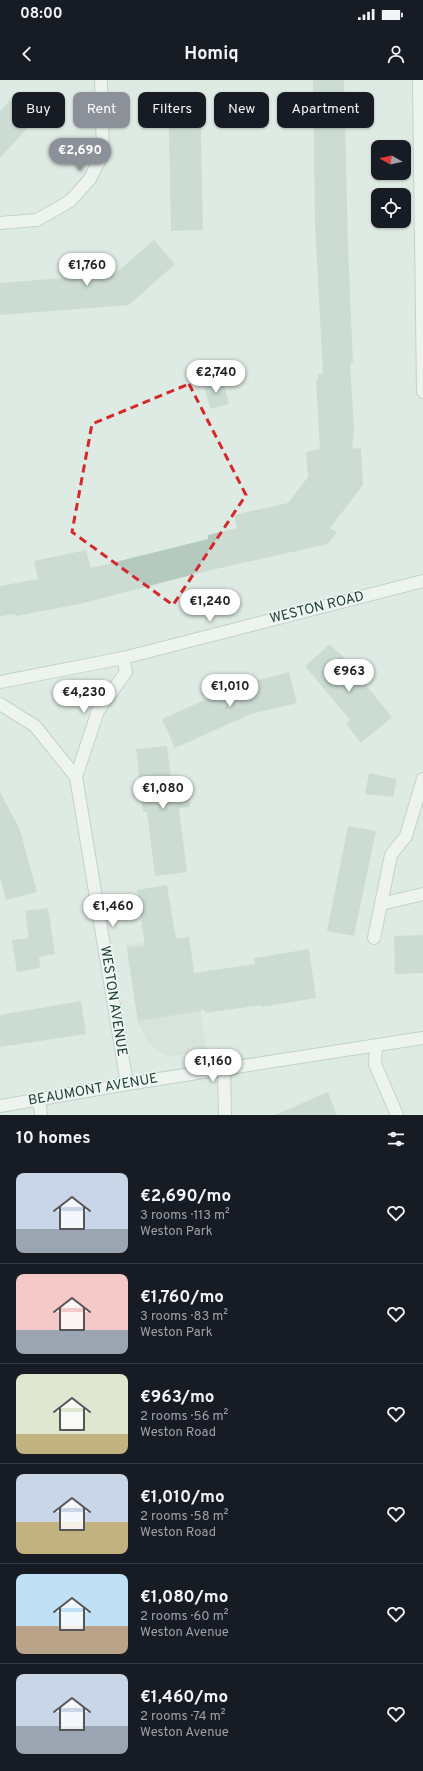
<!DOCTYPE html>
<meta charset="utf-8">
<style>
body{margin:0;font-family:Overpass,sans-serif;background:#242831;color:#f1f3f6;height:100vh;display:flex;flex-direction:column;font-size:15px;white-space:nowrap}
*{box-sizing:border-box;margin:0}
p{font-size:13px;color:#9ea1a6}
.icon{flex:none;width:22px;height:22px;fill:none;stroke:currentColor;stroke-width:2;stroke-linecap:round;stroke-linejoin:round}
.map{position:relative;height:1035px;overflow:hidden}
.drawer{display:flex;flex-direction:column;background:#171b24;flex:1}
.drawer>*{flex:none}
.banner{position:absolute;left:12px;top:12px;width:399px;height:36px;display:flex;gap:8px}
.needle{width:26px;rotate:278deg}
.tools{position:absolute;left:371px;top:60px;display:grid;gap:8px}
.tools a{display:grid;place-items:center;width:40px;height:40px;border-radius:8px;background:#171b24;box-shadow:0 1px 3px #0004;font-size:20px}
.price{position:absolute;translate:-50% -34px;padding:0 9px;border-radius:14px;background:#fff;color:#222;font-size:13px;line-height:26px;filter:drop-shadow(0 1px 2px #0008)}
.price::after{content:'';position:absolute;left:50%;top:24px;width:12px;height:9px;margin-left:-6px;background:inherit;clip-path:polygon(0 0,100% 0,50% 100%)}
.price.current{background:#8c9099;color:#fff}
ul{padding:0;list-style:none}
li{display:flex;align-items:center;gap:12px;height:100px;padding:0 16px}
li+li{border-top:1px solid #363941}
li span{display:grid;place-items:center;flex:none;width:112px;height:80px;border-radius:8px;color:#555}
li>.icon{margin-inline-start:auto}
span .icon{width:48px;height:48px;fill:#fffc;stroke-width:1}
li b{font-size:17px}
h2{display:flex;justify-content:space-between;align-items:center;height:48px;padding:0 16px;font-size:17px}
.chip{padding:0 14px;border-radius:8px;background:#171b24;box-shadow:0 1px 3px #0004;font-size:14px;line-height:36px}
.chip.current{background:#8c9099;color:#fff}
.status{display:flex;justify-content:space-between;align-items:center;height:28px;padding:0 20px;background:#171b24;direction:ltr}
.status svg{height:11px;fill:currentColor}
header{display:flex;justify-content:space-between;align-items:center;height:52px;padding:0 16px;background:#171b24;font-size:18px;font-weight:700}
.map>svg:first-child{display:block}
</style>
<div class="status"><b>08:00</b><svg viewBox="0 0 49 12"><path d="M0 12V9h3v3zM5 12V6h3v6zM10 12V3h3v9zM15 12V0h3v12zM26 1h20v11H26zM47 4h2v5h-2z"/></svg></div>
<header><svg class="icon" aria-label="back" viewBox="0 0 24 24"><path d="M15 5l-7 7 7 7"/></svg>Homiq<svg class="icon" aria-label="person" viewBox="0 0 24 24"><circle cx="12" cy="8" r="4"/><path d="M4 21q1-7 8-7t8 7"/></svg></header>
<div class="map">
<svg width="423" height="1035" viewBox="0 0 423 1035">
<rect width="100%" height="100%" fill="#deebe4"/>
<path fill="#ccdbd3" d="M189,857L207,973L168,976L157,970L147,961L142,951L138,941L126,865Z"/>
<g fill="#b6c9bf">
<path d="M313,0H344L348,165L353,283L350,284L354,350L352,369L361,368L363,405L330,448L337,452L328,464L207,491L80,524L16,536L15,534L0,536V506L38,499L34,481L86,470L91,488L208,459V455L237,448L234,435L288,423L308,397L306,372L320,369L316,301H318V294H323L315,144Z"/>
<path d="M200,12L203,150L171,151L168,13Z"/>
<path d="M10,20L34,41L0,78V31Z"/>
<path d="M154,160L175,184L129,225L0,235V203L115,194Z"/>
<path d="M223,300L229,324L210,329L204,305Z"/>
<path d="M330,564L337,572L338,571L392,637L361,663L346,644L350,640L305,586Z"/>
<path d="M289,592L297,623L251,634L175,668L162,639L236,606Z"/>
<path d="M167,666L172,704L187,702L190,727L179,728L187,792L155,796L147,732H143L136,669Z"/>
<path d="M369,693L397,699L393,717L365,714Z"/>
<path d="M0,712L20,750L37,812L6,820L0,797Z"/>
<path d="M348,746L376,751L354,856L327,851Z"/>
<path d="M167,805L176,859L189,857L194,893L255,884L254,878L309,869L316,918L261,927V925L205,933V930L138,941L127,868L145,866L137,810Z"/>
<path d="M48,828L55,874L39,877L40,888L17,892L12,860L29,858L25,831Z"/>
<path d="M423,855V893L395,894L394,856Z"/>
<path d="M81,921L86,954L0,967V935Z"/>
<path d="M328,1012L337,1035H275Z"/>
</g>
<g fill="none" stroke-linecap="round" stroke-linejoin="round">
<defs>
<g id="minor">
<path d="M419,0L423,312"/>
<path d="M0,143L37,140L70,121L90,99L103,73L101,0"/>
<path d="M123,578L126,592L98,631L76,697L127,1004"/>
<path d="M0,602L123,578L423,501"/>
<path d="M0,624L35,646L76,697"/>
<path d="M423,699L406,756L391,775L381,824L423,814"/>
<path d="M374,858L381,824"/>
<path d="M376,966L375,984L397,1035"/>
<path d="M224,989L225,1035"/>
<path d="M39,1020L41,1035"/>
<path d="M0,1026L127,1004L423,958"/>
</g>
</defs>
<use href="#minor" stroke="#a1b3ab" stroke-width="14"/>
<use href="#minor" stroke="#fff" stroke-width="12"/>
</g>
<path d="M0 0H423V1035H0ZM189,304L246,415L173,525L72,452L92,344Z" fill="#deebe4" fill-opacity=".55" fill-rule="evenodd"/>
<path fill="none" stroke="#d62828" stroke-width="3" stroke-dasharray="8 5" stroke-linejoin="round" d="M189,304L246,415L173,525L72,452L92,344Z"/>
<g text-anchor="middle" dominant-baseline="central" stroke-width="3" stroke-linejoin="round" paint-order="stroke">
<g font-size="14" fill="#1e3c31" stroke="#eef8f2">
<text transform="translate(317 528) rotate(-14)">WESTON ROAD</text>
<text transform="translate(113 921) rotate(81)">WESTON AVENUE</text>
<text transform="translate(93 1010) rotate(-10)">BEAUMONT AVENUE</text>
</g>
</g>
</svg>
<div class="tools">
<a><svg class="needle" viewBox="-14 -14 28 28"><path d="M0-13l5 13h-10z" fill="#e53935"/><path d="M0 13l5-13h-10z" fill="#9ea1a6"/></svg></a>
<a><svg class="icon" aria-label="locate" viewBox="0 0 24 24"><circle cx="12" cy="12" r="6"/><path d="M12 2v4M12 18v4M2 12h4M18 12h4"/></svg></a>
</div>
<b class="price current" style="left:80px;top:92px">€2,690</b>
<b class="price" style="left:87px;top:207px">€1,760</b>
<b class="price" style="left:216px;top:314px">€2,740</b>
<b class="price" style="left:210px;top:543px">€1,240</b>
<b class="price" style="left:349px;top:613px">€963</b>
<b class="price" style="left:230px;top:628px">€1,010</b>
<b class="price" style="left:84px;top:634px">€4,230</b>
<b class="price" style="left:163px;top:730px">€1,080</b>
<b class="price" style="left:113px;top:848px">€1,460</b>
<b class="price" style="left:213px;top:1003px">€1,160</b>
<div class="banner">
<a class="chip">Buy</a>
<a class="chip current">Rent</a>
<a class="chip">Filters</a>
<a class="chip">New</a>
<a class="chip">Apartment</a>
</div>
</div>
<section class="drawer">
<h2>10 homes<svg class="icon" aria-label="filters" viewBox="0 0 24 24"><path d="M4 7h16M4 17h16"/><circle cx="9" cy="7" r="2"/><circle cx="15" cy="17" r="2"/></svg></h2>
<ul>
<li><span style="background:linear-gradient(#c9d6e8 70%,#9aa5b1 0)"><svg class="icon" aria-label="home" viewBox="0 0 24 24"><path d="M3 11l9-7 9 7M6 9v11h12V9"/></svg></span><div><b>€2,690/mo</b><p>3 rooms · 113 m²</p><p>Weston Park</p></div><svg class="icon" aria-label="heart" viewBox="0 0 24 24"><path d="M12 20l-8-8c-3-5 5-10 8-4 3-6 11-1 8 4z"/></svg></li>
<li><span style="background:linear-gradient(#f6c9c9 70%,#9aa5b1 0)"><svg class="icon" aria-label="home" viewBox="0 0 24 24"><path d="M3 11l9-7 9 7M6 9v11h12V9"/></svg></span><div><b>€1,760/mo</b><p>3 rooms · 83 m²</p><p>Weston Park</p></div><svg class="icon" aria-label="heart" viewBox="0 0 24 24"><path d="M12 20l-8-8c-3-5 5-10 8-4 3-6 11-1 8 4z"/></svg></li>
<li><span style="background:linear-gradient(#dfe7d0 75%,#c2b280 0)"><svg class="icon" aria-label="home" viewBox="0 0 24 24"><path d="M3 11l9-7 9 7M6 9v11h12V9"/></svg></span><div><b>€963/mo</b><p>2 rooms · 56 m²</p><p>Weston Road</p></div><svg class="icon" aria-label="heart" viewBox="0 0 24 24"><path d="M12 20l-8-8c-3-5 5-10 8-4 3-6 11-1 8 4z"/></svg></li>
<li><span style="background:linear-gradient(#c9d6e8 60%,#c2b280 0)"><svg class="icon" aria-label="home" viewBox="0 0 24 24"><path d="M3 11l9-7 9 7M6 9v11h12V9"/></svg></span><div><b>€1,010/mo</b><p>2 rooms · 58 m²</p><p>Weston Road</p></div><svg class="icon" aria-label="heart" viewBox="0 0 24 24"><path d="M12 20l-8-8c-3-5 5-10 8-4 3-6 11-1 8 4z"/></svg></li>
<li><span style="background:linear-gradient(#bfe0f5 65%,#b9a48a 0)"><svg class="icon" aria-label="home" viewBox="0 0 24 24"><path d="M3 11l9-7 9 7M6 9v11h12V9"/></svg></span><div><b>€1,080/mo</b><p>2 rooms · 60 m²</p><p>Weston Avenue</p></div><svg class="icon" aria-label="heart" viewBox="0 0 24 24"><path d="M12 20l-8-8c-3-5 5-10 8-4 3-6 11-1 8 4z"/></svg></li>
<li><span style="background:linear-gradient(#c9d6e8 65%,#9aa5b1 0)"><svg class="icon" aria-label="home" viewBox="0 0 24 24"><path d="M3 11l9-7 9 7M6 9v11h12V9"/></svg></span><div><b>€1,460/mo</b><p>2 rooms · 74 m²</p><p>Weston Avenue</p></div><svg class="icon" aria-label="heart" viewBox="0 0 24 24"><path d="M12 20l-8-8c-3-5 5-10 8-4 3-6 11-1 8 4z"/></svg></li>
</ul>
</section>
